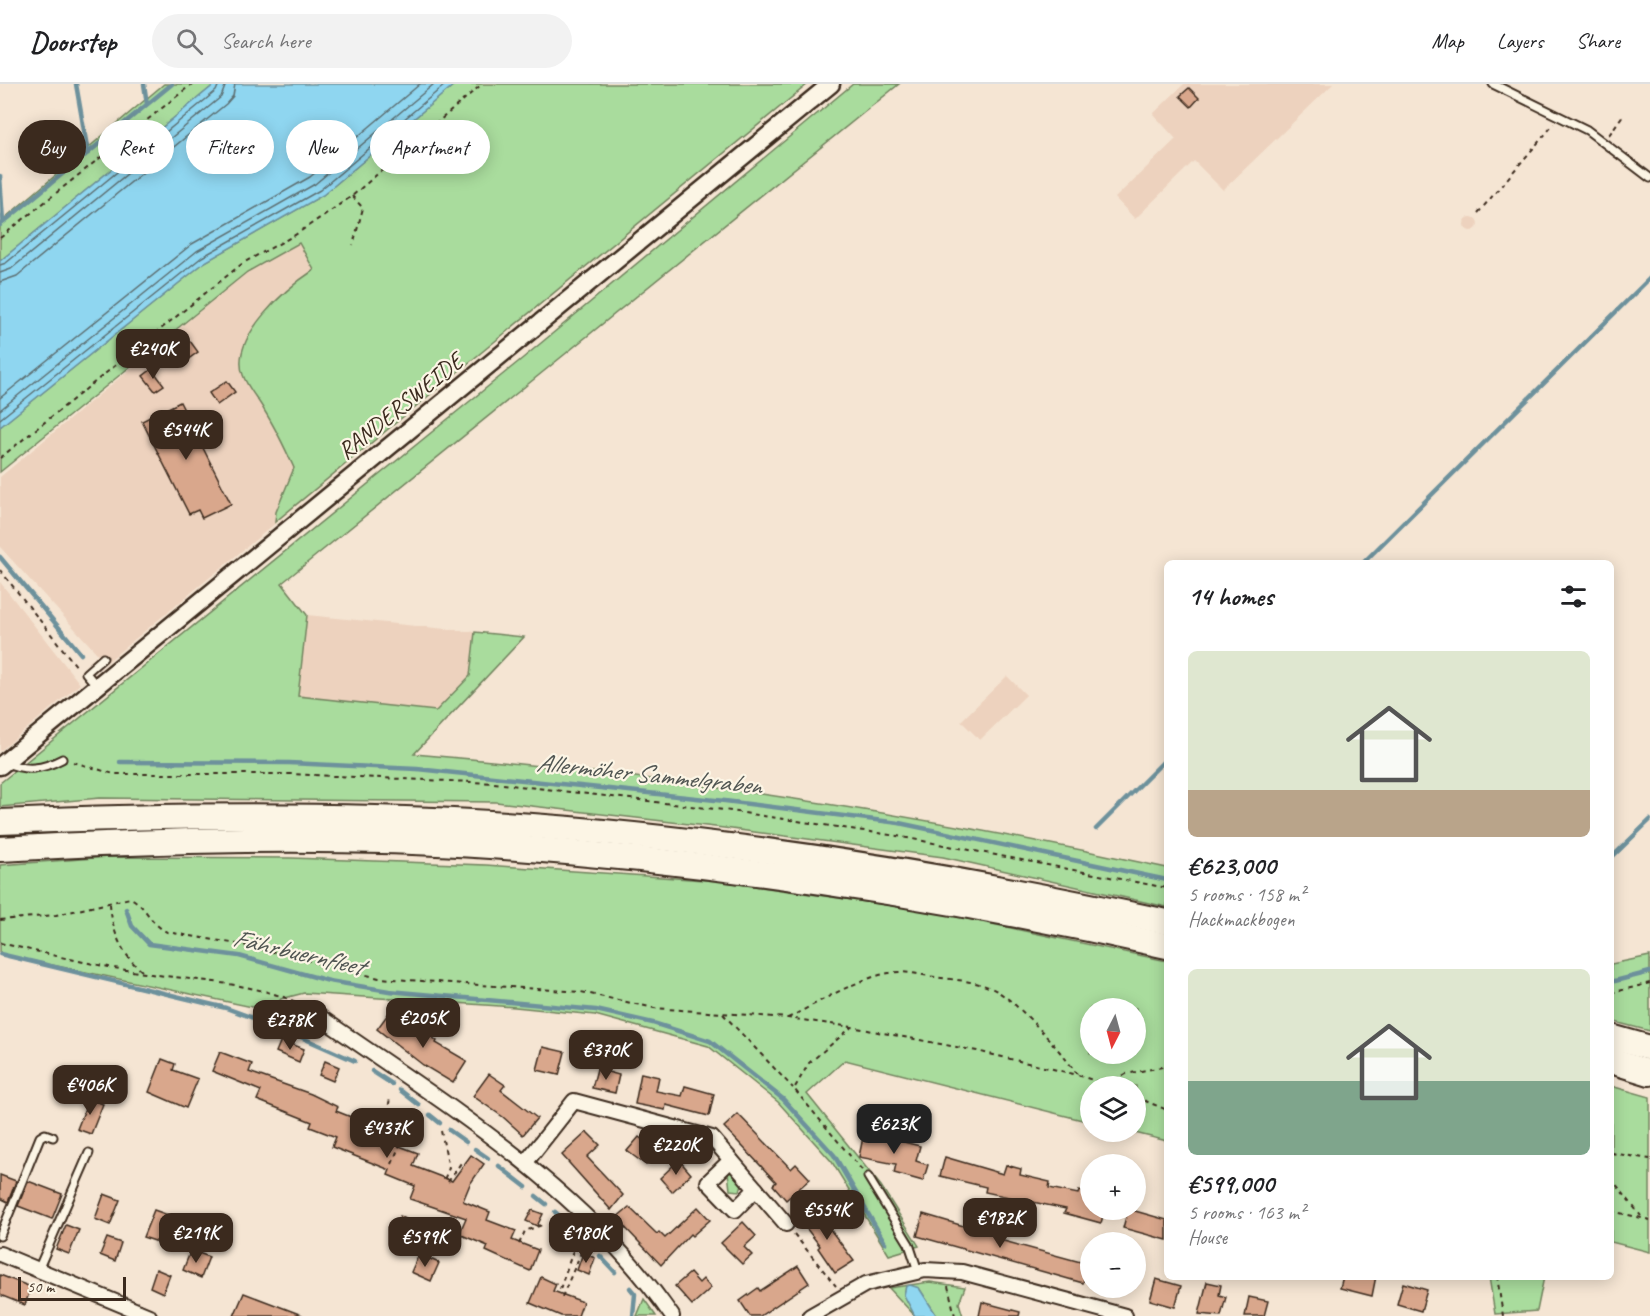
<!DOCTYPE html>
<meta charset="utf-8">
<style>
body{margin:0;font-family:Caveat,sans-serif;background:#f2f2f2;color:#202124;height:100vh;display:flex;flex-direction:column;font-size:22px;white-space:nowrap}
*{box-sizing:border-box;margin:0}
p{font-size:20px;color:#757577}
.icon{flex:none;width:33px;height:33px;fill:none;stroke:currentColor;stroke-width:2;stroke-linecap:round;stroke-linejoin:round}
.map{position:relative;flex:1;overflow:hidden}
.details{position:absolute;left:1164px;top:476px;width:450px;height:720px;display:flex;flex-direction:column;background:#fff;border-radius:9px;box-shadow:0 3px 15px #0003}
.details>*{flex:none}
.top-card{position:absolute;left:18px;top:36px;width:570px;height:54px;display:flex;gap:12px}
.needle{width:39px;rotate:186deg}
.fabs{position:absolute;left:1080px;top:914px;display:grid;gap:12px}
.fabs a{display:grid;place-items:center;width:66px;height:66px;border-radius:50%;background:#fff;box-shadow:0 3px 15px #0003;font-size:30px}
.scale{position:absolute;left:18px;bottom:15px;width:108px;box-sizing:border-box;padding-left:6px;border:3px solid #3b2a1e;border-top:0;font-size:16px;line-height:21px;white-space:nowrap;color:#3b2a1e;-webkit-text-stroke:4px #fcf5e5;paint-order:stroke}
.price{position:absolute;translate:-50% -51px;padding:0 14px;border-radius:12px;background:#3b2a1e;color:#fff;font-size:20px;line-height:39px;filter:drop-shadow(0 2px 3px #0008)}
.price::after{content:'';position:absolute;left:50%;top:36px;width:18px;height:14px;margin-left:-9px;background:inherit;clip-path:polygon(0 0,100% 0,50% 100%)}
.price.selected{background:#222;color:#fff}
ul{padding:0;list-style:none}
li{display:grid;align-content:center;gap:12px;height:318px;padding:0 24px}
li span{display:grid;place-items:center;height:186px;border-radius:9px;color:#555}
li>.icon{margin-inline-start:auto}
span .icon{width:108px;height:108px;fill:#fffc;stroke-width:1}
li b{font-size:26px}
h2{display:flex;justify-content:space-between;align-items:center;height:72px;padding:0 24px;font-size:26px}
.tag{padding:0 21px;border-radius:27px;background:#fff;box-shadow:0 3px 15px #0003;font-size:21px;line-height:54px}
.tag.selected{background:#3b2a1e;color:#fff}
header{display:flex;align-items:center;gap:36px;box-sizing:border-box;height:84px;padding:0 30px;background:#fff;border-bottom:2px solid #e0e0e0}
header strong{font-size:28px}
nav{display:flex;gap:33px;margin-inline-start:auto;font-size:21px}
.search{width:420px;height:54px;background:#f2f2f2;display:flex;align-items:center;gap:15px;box-sizing:border-box;padding:0 21px;border-radius:33px;color:#757577;font-size:22px}
.map>svg:first-child{display:block}
</style>
<header>
<strong>Doorstep</strong>
<div class="search"><svg class="icon" aria-label="search" viewBox="0 0 24 24"><circle cx="10" cy="10" r="6"/><path d="M15 15l6 6"/></svg>Search here</div>
<nav><a>Map</a><a>Layers</a><a>Share</a></nav>
</header>
<div class="map">
<svg width="1650" height="1232" viewBox="0 0 1650 1232">
<rect width="100%" height="100%" fill="#f5e5d3"/>
<filter id="ink" filterUnits="userSpaceOnUse"><feTurbulence type="fractalNoise" baseFrequency=".0167" numOctaves="2"/><feDisplacementMap in="SourceGraphic" scale="12" xChannelSelector="R" yChannelSelector="G"/><feConvolveMatrix kernelMatrix="1 2 1 2 8 2 1 2 1" color-interpolation-filters="sRGB"/></filter>
<g filter="url(#ink)">
<g fill="#edd2be">
<path d="M808,0L106,579L0,463V393L247,188L299,159Z"/>
<path d="M1184,0H1333L1223,106L1194,77L1135,135L1115,114L1176,55L1153,30Z"/>
<circle cx="1471" cy="140" r="7"/>
<path d="M0,498L80,600L0,667Z"/>
<path d="M307,531L475,548L470,592L436,627L298,613Z"/>
<path d="M1007,592L1026,611L980,656L961,637Z"/>
</g>
<g fill="#a9dc9d" stroke="#72835e" stroke-width="1.5" fill-rule="evenodd">
<path d="M164,0H215L0,177V138Z"/>
<path d="M455,0H808L275,438L276,428L294,384C285,364 276,345 264,326C258,315 247,303 243,291C229,253 288,203 314,186L299,159L247,188L0,388V343L205,178L323,111Z"/>
<path d="M853,0H899L282,499L307,531L298,612L436,627L470,592L475,548L524,553L414,670C668,691 918,730 1167,784V823L943,773L724,744L496,718L100,714L0,723V699L523,274Z"/>
<path d="M108,773L291,774L486,781L719,797L930,827L1167,877V1057L1127,1047H1136V1002H1090V1038L845,976L807,1010L881,1102L919,1162L889,1171L832,1078L778,1018L708,962L595,931L515,923L304,909L281,915L271,927L0,870V781ZM1090,924H1136V969H1090Z"/>
<path d="M1650,872V947L1611,937V880Z"/>
<path d="M1611,1002L1650,1013V1168L1611,1158Z"/>
<path d="M728,1088L733,1089L742,1100L740,1107L730,1106Z"/>
<path d="M1489,1193H1544L1537,1227L1495,1230Z"/>
<path d="M930,1198L965,1203L959,1219L963,1232H937L919,1204L906,1202L904,1211L915,1232L889,1204Z"/>
<path d="M644,1215L656,1232H637Z"/>
</g>
<g fill="#8fd6f0" stroke="#6d919c" stroke-width="1.5">
<path d="M215,0H455L323,111L205,178L0,343V177Z"/>
<path d="M910,1201L919,1204L937,1232H915L904,1211L906,1202Z"/>
</g>
<g fill="none" stroke-linecap="round" stroke-linejoin="round">
<g stroke="#5d6f72" stroke-width="1.5">
<path d="M0,181L6,179L216,7L219,0"/>
<path d="M0,189L11,185L221,13L226,0"/>
<path d="M0,198L17,192L226,20L233,12L235,0"/>
<path d="M0,314L192,160L310,93L420,0"/>
<path d="M0,326L197,167L315,100L434,0"/>
<path d="M0,335L202,173L320,106L446,0"/>
</g>
<g stroke="#6d919c" stroke-width="4.5">
<path d="M76,0L88,69"/>
<path d="M144,0L147,20"/>
<path d="M0,92L3,138"/>
<path d="M0,141L172,0"/>
<path d="M0,473L81,570"/>
<path d="M1364,478L1650,194"/>
<path d="M120,678L289,679L417,685L725,717L899,739L1167,796"/>
<path d="M1096,745L1167,674"/>
<path d="M1611,774L1650,736"/>
<path d="M126,825L132,842L149,860L239,872L329,897L389,907L596,926L653,939L710,957L783,1015L834,1071L885,1159"/>
<path d="M0,870L226,924L272,941"/>
<path d="M1611,898L1650,888"/>
<path d="M287,947L355,977"/>
<path d="M372,987L392,1000"/>
<path d="M400,1006L419,1021"/>
<path d="M430,1031L440,1039"/>
<path d="M449,1046L466,1058"/>
<path d="M475,1065L488,1074"/>
<path d="M499,1082L526,1103"/>
<path d="M536,1112L546,1120"/>
<path d="M555,1128L574,1145"/>
<path d="M600,1172L615,1188"/>
<path d="M630,1204L635,1210L633,1232"/>
</g>
</g>
<g fill="#d9a78c" stroke="#3b2a1e" stroke-width="1.5">
<path d="M1189,4L1199,14L1191,23L1180,12Z"/>
<path d="M190,257L198,268L187,276L179,265Z"/>
<path d="M152,285L164,301L155,307L143,292Z"/>
<path d="M227,297L235,308L217,321L209,309Z"/>
<path d="M180,318L231,420L202,434L198,426L189,430L142,337Z"/>
<path d="M388,930L416,950L421,944L437,957L436,959L467,977L453,999L423,981L377,945Z"/>
<path d="M281,956L304,965L299,978L276,968Z"/>
<path d="M543,963L565,968L559,991L537,986Z"/>
<path d="M220,968L252,980L249,988L311,1010L338,1023L336,1027L379,1044L376,1049L390,1055L389,1058L418,1069L413,1082L452,1097L471,1071L484,1080L470,1100L463,1117L490,1128L487,1136L516,1147L512,1156L538,1166L530,1187L486,1167L488,1162L459,1150L466,1134L410,1115L415,1102L388,1091L390,1086L332,1063L336,1053L310,1043L312,1038L257,1016L261,1007L212,987Z"/>
<path d="M162,975L175,980L173,986L198,995L186,1024L149,1008Z"/>
<path d="M325,977L339,983L333,997L319,991Z"/>
<path d="M597,985L619,991L615,1009L592,1004Z"/>
<path d="M641,989L659,993L656,1007L682,1012L685,1002L714,1010L709,1032L666,1021L665,1026L635,1020Z"/>
<path d="M489,990L505,1001L501,1006L537,1034L523,1051L503,1033L473,1012Z"/>
<path d="M89,1015L103,1020L91,1050L77,1045Z"/>
<path d="M738,1030L791,1085L796,1080L810,1095L786,1116L773,1101L776,1098L724,1043Z"/>
<path d="M587,1048L600,1061L587,1073L623,1111L611,1126L562,1071Z"/>
<path d="M864,1048L920,1062L916,1077L928,1081L923,1097L894,1089L896,1080L859,1073Z"/>
<path d="M639,1053L657,1067L646,1081L627,1067Z"/>
<path d="M945,1073L1003,1090L1006,1081L1021,1085L1020,1091L1050,1098L1049,1104L1078,1110L1079,1107L1090,1110V1125H1105L1101,1139L1064,1129L1066,1125L985,1108L986,1103L940,1092Z"/>
<path d="M679,1076L691,1090L672,1108L660,1094Z"/>
<path d="M0,1091L16,1097L8,1118L0,1114Z"/>
<path d="M28,1097L62,1110L52,1135L18,1122Z"/>
<path d="M104,1110L120,1116L110,1141L95,1135Z"/>
<path d="M629,1123L657,1150L659,1148L665,1154L698,1123L710,1136L692,1152L690,1150L661,1181L616,1134Z"/>
<path d="M814,1124L854,1177L835,1189L818,1164L820,1162L799,1135Z"/>
<path d="M1128,1125L1167,1136V1156L1123,1144Z"/>
<path d="M154,1126L168,1131L158,1158L143,1153Z"/>
<path d="M532,1126L543,1130L537,1142L526,1137Z"/>
<path d="M923,1130L1001,1153L1000,1156L1088,1180L1083,1199L917,1152Z"/>
<path d="M400,1132L413,1139L408,1149L395,1143Z"/>
<path d="M743,1138L756,1152L744,1163L752,1171L742,1180L721,1159Z"/>
<path d="M66,1141L79,1146L69,1170L56,1165Z"/>
<path d="M556,1144L568,1149L564,1160L552,1155Z"/>
<path d="M107,1154L121,1159L115,1177L100,1171Z"/>
<path d="M191,1166L209,1173L201,1194L183,1186Z"/>
<path d="M583,1169L595,1174L589,1191L577,1186Z"/>
<path d="M419,1170L439,1179L431,1197L411,1188Z"/>
<path d="M798,1182L809,1199L760,1232H750L740,1217L758,1204L760,1207Z"/>
<path d="M156,1185L170,1191L163,1209L150,1203Z"/>
<path d="M690,1189L699,1199L703,1195L711,1204L692,1221L675,1202Z"/>
<path d="M0,1191L31,1203L25,1221L0,1211Z"/>
<path d="M1343,1192H1376L1372,1212L1340,1204Z"/>
<path d="M541,1193L556,1200L553,1207L583,1218L578,1232H561L530,1219Z"/>
<path d="M1156,1195L1181,1202L1175,1223L1150,1216Z"/>
<path d="M1207,1198L1221,1201L1219,1211L1226,1213L1221,1232L1199,1230Z"/>
<path d="M1403,1199L1427,1206L1421,1227L1397,1220Z"/>
<path d="M244,1209L302,1231V1232H234Z"/>
<path d="M1249,1213L1268,1217L1264,1232H1245Z"/>
<path d="M982,1218L1020,1228L1019,1232H979Z"/>
</g>
<g fill="none" stroke-linecap="round" stroke-linejoin="round">
<defs>
<g id="service">
<path d="M1493,0L1587,46L1650,94"/>
<path d="M97,602L86,589L103,574"/>
<path d="M5,678C26,688 43,685 62,675"/>
<path d="M868,1093L909,1160L918,1187"/>
<path d="M0,1152L40,1053L45,1050L53,1053"/>
<path d="M38,1186L89,1069"/>
</g>
<g id="minor">
<path d="M320,933C447,1022 582,1102 672,1232"/>
<path d="M731,1076L708,1098L735,1126L756,1105"/>
<path d="M526,1078L574,1017L712,1054L786,1140"/>
<path d="M0,1170L149,1232"/>
<path d="M810,1232L866,1200L925,1186L962,1188L1125,1232"/>
</g>
<path id="tertiary" d="M0,682L831,0"/>
<g id="motorway">
<path d="M0,738C163,731 327,729 490,739C718,753 944,790 1167,838"/>
<path d="M0,765C161,756 329,751 490,762C718,778 944,812 1167,862"/>
<path d="M1611,953L1650,964"/>
<path d="M1611,977L1650,989"/>
</g>
</defs>
<use href="#service" stroke="#3b2a1e" stroke-width="11"/>
<use href="#minor" stroke="#3b2a1e" stroke-width="18"/>
<use href="#tertiary" stroke="#3b2a1e" stroke-width="21"/>
<use href="#motorway" stroke="#3b2a1e" stroke-width="28"/>
<g stroke="#3b2a1e" stroke-width="2" stroke-dasharray="4.5 4.5" stroke-linecap="butt">
<path d="M1609,51L1623,31"/>
<path d="M352,112L363,124L353,161"/>
<path d="M1478,129L1554,40"/>
<path d="M0,154L192,0"/>
<path d="M0,374L243,179L295,151L352,112L482,0"/>
<path d="M0,486L77,583"/>
<path d="M73,678L114,690H289L494,699L724,726L897,752L1167,804"/>
<path d="M110,820C112,847 121,870 142,887"/>
<path d="M0,836L56,831L130,814C145,820 150,840 167,848L249,862L379,894L581,908L654,924L788,934L852,943"/>
<path d="M0,859C48,870 96,882 145,889C193,897 270,899 310,926"/>
<path d="M1611,909L1650,899"/>
<path d="M723,930L793,1004"/>
<path d="M788,934C818,919 856,895 889,889C904,886 920,891 935,893C954,896 980,897 997,907C1020,921 1061,967 1077,990"/>
<path d="M1107,1000L1126,990L1167,982"/>
<path d="M1136,1013L1167,1026"/>
<path d="M441,1047L449,1084L443,1098"/>
<path d="M367,1060C375,1042 389,1033 390,1012"/>
<path d="M1611,1069L1650,1075"/>
<path d="M392,1080L403,1053L419,1038L420,1032"/>
<path d="M862,1086L794,1005L809,979L852,943L977,967L1078,991L1110,1002"/>
<path d="M1611,1094L1641,1132"/>
<path d="M448,1098L463,1076"/>
<path d="M1611,1127L1650,1136"/>
<path d="M794,1150L836,1202"/>
<path d="M519,1160L525,1147L542,1141"/>
<path d="M1497,1192L1503,1232"/>
<path d="M948,1202L955,1232"/>
<path d="M560,1205L576,1158"/>
<path d="M562,1213L583,1164L593,1160"/>
</g>
<use href="#service" stroke="#fcf5e5" stroke-width="7"/>
<use href="#minor" stroke="#fcf5e5" stroke-width="14"/>
<use href="#tertiary" stroke="#fcf5e5" stroke-width="16"/>
<use href="#motorway" stroke="#fcf5e5" stroke-width="24"/>
</g>
</g>
<g text-anchor="middle" dominant-baseline="central" stroke-width="4.5" stroke-linejoin="round" paint-order="stroke">
<g font-size="24" fill="#3b2a1e" stroke="#fcf5e5">
<text transform="translate(400 322) rotate(-39)">RANDERSWEIDE</text>
</g>
<g font-size="26" font-style="italic" fill="#505552" stroke="#fcf5e5">
<text transform="translate(649 690) rotate(6)">Allermöher Sammelgraben</text>
<text transform="translate(298 868) rotate(13)">Fährbuernfleet</text>
</g>
</g>
</svg>
<div class="fabs">
<a><svg class="needle" viewBox="-14 -14 28 28"><path d="M0-13l5 13h-10z" fill="#e53935"/><path d="M0 13l5-13h-10z" fill="#757577"/></svg></a>
<a><svg class="icon" aria-label="layers" viewBox="0 0 24 24"><path d="M12 4l9 5-9 5-9-5zM3 14l9 5 9-5"/></svg></a>
<a>+</a>
<a>−</a>
</div>
<div class="scale">50 m</div>
<b class="price" style="left:153px;top:296px">€240K</b>
<b class="price" style="left:186px;top:377px">€544K</b>
<b class="price" style="left:423px;top:965px">€205K</b>
<b class="price" style="left:290px;top:967px">€278K</b>
<b class="price" style="left:606px;top:997px">€370K</b>
<b class="price" style="left:90px;top:1032px">€406K</b>
<b class="price selected" style="left:894px;top:1071px">€623K</b>
<b class="price" style="left:387px;top:1075px">€437K</b>
<b class="price" style="left:676px;top:1092px">€220K</b>
<b class="price" style="left:827px;top:1157px">€554K</b>
<b class="price" style="left:1000px;top:1165px">€182K</b>
<b class="price" style="left:196px;top:1180px">€219K</b>
<b class="price" style="left:586px;top:1180px">€180K</b>
<b class="price" style="left:425px;top:1184px">€599K</b>
<div class="top-card">
<a class="tag selected">Buy</a>
<a class="tag">Rent</a>
<a class="tag">Filters</a>
<a class="tag">New</a>
<a class="tag">Apartment</a>
</div>
<section class="details">
<h2>14 homes<svg class="icon" aria-label="filters" viewBox="0 0 24 24"><path d="M4 7h16M4 17h16"/><circle cx="9" cy="7" r="2"/><circle cx="15" cy="17" r="2"/></svg></h2>
<ul>
<li><span style="background:linear-gradient(#dfe7d0 75%,#b9a48a 0)"><svg class="icon" aria-label="home" viewBox="0 0 24 24"><path d="M3 11l9-7 9 7M6 9v11h12V9"/></svg></span><div><b>€623,000</b><p>5 rooms · 158 m²</p><p>Hackmackbogen</p></div></li>
<li><span style="background:linear-gradient(#dfe7d0 60%,#7fa58c 0)"><svg class="icon" aria-label="home" viewBox="0 0 24 24"><path d="M3 11l9-7 9 7M6 9v11h12V9"/></svg></span><div><b>€599,000</b><p>5 rooms · 163 m²</p><p>House</p></div></li>
</ul>
</section>
</div>
